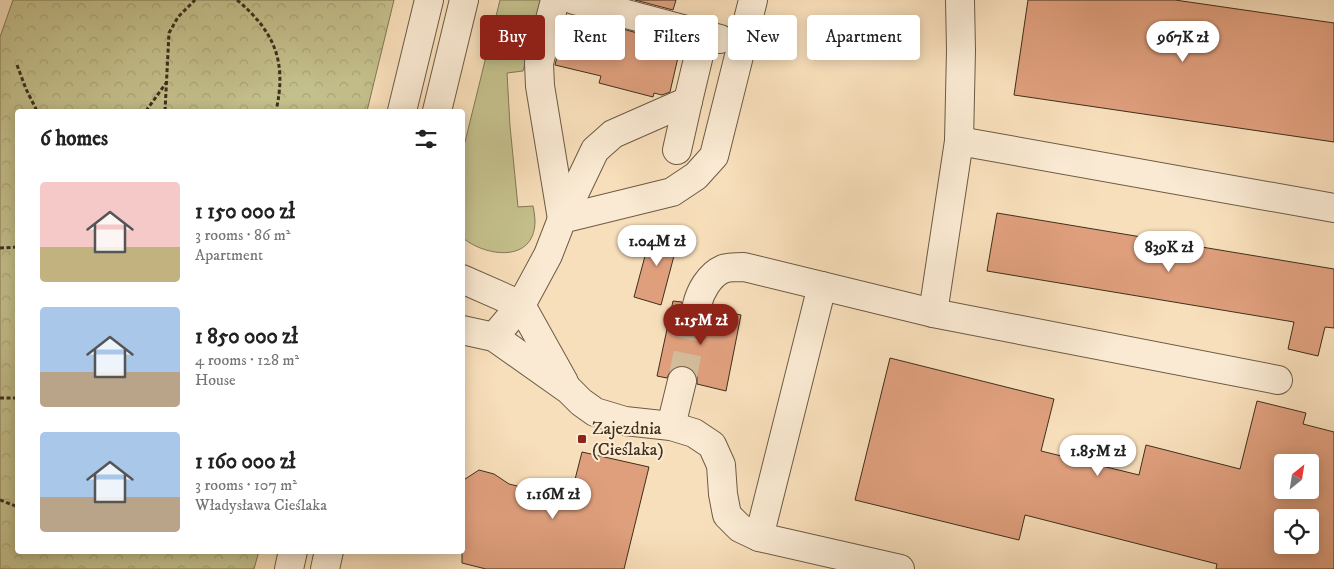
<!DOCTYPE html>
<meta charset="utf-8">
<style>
body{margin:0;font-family:"IM FELL DW Pica",serif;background:#f2f2f2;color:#222;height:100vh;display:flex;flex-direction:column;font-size:19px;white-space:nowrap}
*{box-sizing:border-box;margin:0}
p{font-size:16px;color:#767676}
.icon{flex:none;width:28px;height:28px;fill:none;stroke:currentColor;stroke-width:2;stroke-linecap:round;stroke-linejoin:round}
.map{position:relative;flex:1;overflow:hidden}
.drawer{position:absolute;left:15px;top:109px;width:450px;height:445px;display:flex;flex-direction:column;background:#fff;border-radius:5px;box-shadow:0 2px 12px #0003}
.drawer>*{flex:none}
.banner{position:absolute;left:480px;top:15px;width:475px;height:45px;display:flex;gap:10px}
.needle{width:32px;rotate:30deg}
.controls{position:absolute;left:1274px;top:454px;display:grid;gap:10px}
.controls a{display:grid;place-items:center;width:45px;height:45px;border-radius:5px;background:#fff;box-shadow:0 2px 12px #0003;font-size:25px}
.price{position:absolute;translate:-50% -42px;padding:0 11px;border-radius:18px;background:#fff;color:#222;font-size:16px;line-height:32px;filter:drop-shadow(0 1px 2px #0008)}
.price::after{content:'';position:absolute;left:50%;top:30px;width:15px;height:11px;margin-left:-8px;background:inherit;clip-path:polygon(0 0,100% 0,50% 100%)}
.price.current{background:#8f2418;color:#fff}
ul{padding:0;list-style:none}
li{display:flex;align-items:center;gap:15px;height:125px;padding:0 25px}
li span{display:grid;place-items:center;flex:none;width:140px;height:100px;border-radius:5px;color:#555}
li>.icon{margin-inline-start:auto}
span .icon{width:60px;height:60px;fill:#fffc;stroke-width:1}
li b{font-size:21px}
h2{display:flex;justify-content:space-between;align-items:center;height:60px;padding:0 25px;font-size:21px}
.tag{padding:0 18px;border-radius:5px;background:#fff;box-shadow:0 2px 12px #0003;font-size:18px;line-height:45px}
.tag.current{background:#8f2418;color:#fff}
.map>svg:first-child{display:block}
</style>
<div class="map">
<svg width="1334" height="569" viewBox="0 0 1334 569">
<defs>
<pattern id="forest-crowns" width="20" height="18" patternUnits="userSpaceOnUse" patternTransform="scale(1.25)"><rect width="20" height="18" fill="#c4c08c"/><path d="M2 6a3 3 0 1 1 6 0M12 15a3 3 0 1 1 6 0" fill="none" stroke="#a9a578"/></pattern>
</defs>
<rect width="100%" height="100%" fill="#f8dfbb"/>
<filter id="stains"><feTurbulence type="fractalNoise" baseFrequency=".004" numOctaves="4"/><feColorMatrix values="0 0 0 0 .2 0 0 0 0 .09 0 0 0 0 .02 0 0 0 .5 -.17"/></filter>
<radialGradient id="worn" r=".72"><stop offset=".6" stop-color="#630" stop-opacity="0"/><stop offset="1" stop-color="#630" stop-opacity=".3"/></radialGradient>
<path fill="#c4c08c" stroke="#817854" d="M500,0H542L523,71L507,73L510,126L518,207L533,206C534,211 535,217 535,222C534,263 486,257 463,238V150Z"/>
<path fill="url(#forest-crowns)" stroke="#817854" d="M13,0H394L367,111H18V551H259L254,569H0V37Z"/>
<g fill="#df9f7d" stroke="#3e2f1d" fill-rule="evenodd">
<path d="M635,0H676L673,10Z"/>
<path d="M1028,0H1175L1334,23V142L1014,95Z"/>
<path d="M565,23L611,34L612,26L666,41L664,49L679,53L670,92L662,95L654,93L653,97L599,83L601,76L555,65Z"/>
<path d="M997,213L1334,269V328L1325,327L1318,356L1288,349L1294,322L987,271Z"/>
<path d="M652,230L679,237L661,305L634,297Z"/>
<path d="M673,301L682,302V309L686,316L693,320H701L708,316L712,309L741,315L726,391L697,384V377L693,370L685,366H678L671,370L667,378L657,376Z"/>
<path d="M890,358L1054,399L1041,451L1139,475L1146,445L1240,469L1257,401L1306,413L1303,424L1334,432V569H1216L1217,564L1025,515L1019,540L855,500ZM1282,462H1310V490H1282ZM1282,518H1310V545H1282Z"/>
<path d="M582,452L649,467L624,569H486L462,563V481L479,470L494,474L509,484L570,499Z"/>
</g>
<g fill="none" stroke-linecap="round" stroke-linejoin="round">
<path stroke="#d3bc9b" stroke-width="28" stroke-dasharray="28 14" stroke-linecap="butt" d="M682,381L697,305"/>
<defs>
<g id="minor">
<path d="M555,0L539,63L540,86L562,219"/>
<path d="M574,0L720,39"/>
<path d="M402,111L429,0"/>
<path d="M437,111L464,0"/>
<path d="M959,141L1334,208"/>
<path d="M677,150L688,101"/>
<path d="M562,219L595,150L613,134L688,101L704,34"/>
<path d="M462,279L521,305L564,382"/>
<path d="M697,305C700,292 709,275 723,269C728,267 738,267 744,267L933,313L1278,380"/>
<path d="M933,313L959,141L961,50L960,0"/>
<path d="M462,330L494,337L569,390L581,402L595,412L625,421L671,426L694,433L712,445L721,465L723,494L727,515L740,528L759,537L900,569"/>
<path d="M494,337L521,305L548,255L562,219L672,192L696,176L714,156L753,0"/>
<path d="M671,426L682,381"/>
<path d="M759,537L822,286"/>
<path d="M289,569L293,551"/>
<path d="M325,569L329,551"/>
</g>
</defs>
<use href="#minor" stroke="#6c5b44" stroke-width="30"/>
<g stroke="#3e2f1d" stroke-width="3" stroke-dasharray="4 2.5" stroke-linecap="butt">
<path d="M237,0C275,32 287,62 276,111"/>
<path d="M17,65L26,89L37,111"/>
<path d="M146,111L166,83"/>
<path d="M165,111L169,33L178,17L195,0"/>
<path d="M0,248L18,247"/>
<path d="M0,398H18"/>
<path d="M0,500L18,507"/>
</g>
<use href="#minor" stroke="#faead3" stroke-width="28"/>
</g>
<rect fill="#8f2418" stroke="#faead3" stroke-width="2" x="577" y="434" width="10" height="10" rx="2.5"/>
<g text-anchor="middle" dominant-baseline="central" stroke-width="4" stroke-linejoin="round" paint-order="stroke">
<g font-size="18" fill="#3e2f1d" stroke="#faead3" text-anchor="start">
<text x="592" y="429">Zajezdnia<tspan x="592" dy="21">(Cieślaka)</tspan></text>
</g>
</g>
<rect width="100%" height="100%" filter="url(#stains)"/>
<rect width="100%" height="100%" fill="url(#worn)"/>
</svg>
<div class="controls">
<a><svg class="needle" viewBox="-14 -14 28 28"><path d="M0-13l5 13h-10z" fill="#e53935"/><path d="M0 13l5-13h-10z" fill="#767676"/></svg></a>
<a><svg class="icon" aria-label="locate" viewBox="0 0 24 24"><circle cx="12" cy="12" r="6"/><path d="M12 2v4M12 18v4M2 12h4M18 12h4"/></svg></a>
</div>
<b class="price" style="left:1183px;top:63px">967K zł</b>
<b class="price" style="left:657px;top:267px">1.04M zł</b>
<b class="price" style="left:1169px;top:273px">839K zł</b>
<b class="price current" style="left:701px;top:346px">1.15M zł</b>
<b class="price" style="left:1098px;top:477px">1.85M zł</b>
<b class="price" style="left:553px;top:520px">1.16M zł</b>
<div class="banner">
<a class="tag current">Buy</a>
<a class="tag">Rent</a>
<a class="tag">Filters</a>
<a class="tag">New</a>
<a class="tag">Apartment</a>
</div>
<section class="drawer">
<h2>6 homes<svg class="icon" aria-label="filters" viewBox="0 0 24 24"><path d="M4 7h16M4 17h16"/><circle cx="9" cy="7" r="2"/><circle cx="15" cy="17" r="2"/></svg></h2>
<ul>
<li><span style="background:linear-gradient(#f6c9c9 65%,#c2b280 0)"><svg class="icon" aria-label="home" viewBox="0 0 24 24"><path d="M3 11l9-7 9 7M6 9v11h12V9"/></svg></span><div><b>1 150 000 zł</b><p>3 rooms · 86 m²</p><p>Apartment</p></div></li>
<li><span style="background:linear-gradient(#a9c7e8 65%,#b9a48a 0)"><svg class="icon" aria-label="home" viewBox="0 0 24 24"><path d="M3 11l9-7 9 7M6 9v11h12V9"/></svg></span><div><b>1 850 000 zł</b><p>4 rooms · 128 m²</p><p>House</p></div></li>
<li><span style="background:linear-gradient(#a9c7e8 65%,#b9a48a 0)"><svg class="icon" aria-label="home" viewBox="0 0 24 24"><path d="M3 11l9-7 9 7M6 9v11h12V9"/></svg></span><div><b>1 160 000 zł</b><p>3 rooms · 107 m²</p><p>Władysława Cieślaka</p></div></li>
</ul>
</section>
</div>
